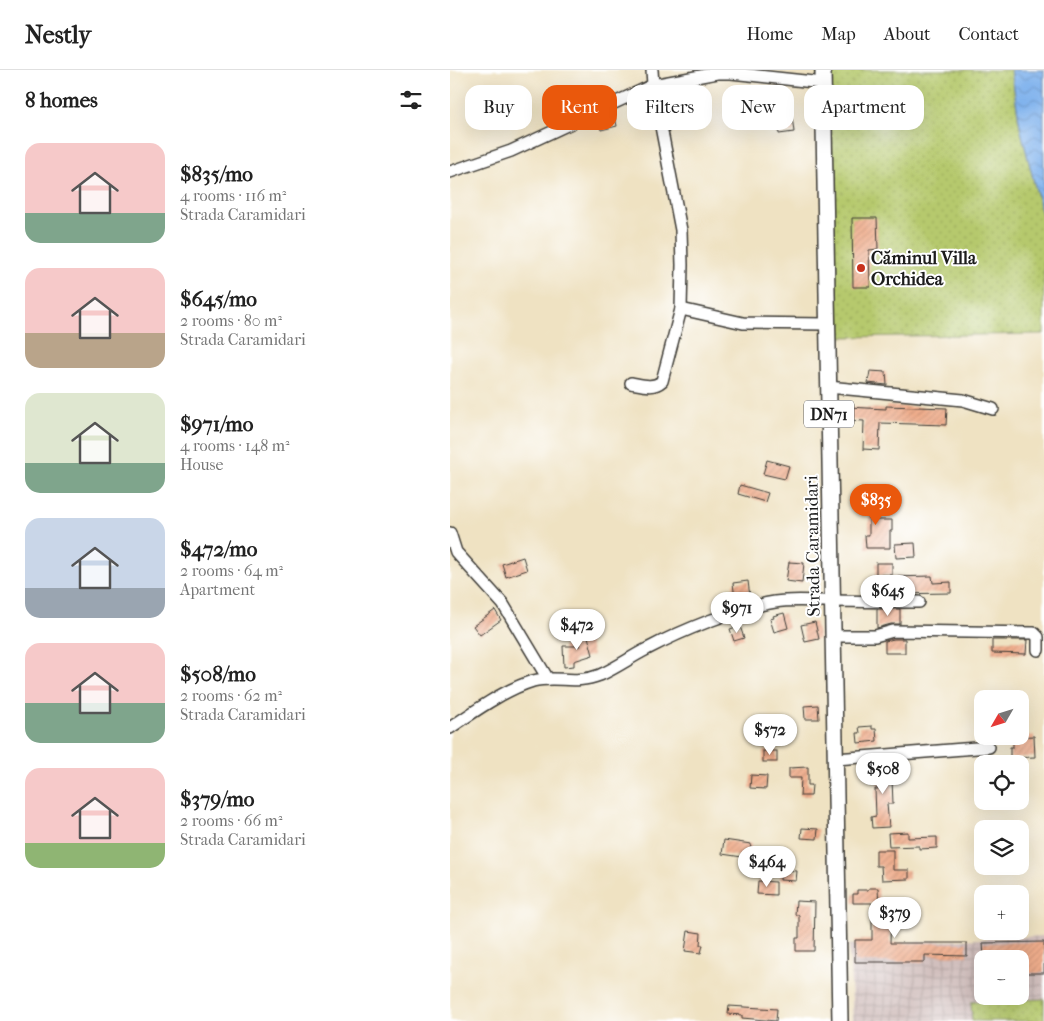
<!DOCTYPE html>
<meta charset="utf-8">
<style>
body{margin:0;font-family:"IM FELL French Canon",serif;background:#f6f6f6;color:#222;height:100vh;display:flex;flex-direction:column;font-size:19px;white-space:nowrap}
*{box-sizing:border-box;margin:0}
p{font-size:16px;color:#767676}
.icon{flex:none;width:28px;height:28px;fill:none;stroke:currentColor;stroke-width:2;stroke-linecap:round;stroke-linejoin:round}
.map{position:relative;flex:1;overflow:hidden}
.sheet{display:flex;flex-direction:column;background:#fff;width:450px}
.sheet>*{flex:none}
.hud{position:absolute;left:15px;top:15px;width:475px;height:45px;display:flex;gap:10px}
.needle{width:32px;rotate:231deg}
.buttons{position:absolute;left:524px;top:620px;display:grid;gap:10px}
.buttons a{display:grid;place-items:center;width:55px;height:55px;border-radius:10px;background:#fff;box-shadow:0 5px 20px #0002;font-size:25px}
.price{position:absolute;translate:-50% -42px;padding:0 11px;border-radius:18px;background:#fff;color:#222;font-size:16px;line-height:32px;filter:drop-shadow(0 1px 2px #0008)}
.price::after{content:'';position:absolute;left:50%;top:30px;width:15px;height:11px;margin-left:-8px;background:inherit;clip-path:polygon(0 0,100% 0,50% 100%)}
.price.on{background:#ea580c;color:#fff}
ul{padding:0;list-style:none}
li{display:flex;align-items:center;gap:15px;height:125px;padding:0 25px}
li span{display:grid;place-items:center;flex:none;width:140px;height:100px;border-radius:15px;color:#555}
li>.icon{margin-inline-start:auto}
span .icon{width:60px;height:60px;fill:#fffc;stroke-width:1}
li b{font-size:21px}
h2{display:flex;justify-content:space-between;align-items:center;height:60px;padding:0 25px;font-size:21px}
.pill{padding:0 18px;border-radius:15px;background:#fff;box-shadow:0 5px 20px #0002;font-size:18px;line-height:45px}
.pill.on{background:#ea580c;color:#fff}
header{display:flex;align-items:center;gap:30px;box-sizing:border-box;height:70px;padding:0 25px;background:#fff;border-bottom:1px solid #e0e0e0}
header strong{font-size:24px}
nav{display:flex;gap:28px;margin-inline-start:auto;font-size:18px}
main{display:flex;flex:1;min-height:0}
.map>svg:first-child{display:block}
</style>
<header>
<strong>Nestly</strong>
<nav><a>Home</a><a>Map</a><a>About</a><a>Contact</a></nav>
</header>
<main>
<section class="sheet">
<h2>8 homes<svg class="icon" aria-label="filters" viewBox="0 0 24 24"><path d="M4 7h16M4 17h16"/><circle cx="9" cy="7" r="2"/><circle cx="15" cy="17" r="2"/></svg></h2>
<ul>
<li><span style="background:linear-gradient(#f6c9c9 70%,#7fa58c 0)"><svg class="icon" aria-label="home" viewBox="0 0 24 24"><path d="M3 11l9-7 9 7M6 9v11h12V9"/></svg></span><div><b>$835/mo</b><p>4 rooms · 116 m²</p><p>Strada Caramidari</p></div></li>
<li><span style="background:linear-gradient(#f6c9c9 65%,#b9a48a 0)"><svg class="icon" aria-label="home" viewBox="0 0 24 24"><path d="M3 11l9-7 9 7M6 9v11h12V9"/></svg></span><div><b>$645/mo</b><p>2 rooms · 80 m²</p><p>Strada Caramidari</p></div></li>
<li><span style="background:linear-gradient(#dfe7d0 70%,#7fa58c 0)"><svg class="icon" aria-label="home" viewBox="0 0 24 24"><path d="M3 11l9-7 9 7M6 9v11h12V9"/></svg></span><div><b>$971/mo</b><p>4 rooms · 148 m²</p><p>House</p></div></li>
<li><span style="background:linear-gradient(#c9d6e8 70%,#9aa5b1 0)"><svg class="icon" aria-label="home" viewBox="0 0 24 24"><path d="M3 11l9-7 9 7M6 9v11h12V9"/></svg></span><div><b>$472/mo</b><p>2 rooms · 64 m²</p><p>Apartment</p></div></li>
<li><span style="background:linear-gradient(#f6c9c9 60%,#7fa58c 0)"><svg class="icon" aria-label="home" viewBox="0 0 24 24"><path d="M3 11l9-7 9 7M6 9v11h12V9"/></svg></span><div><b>$508/mo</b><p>2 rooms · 62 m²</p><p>Strada Caramidari</p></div></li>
<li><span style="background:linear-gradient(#f6c9c9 75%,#8fb573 0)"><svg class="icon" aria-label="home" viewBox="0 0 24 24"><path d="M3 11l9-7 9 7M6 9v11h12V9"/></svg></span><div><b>$379/mo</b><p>2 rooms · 66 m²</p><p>Strada Caramidari</p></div></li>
</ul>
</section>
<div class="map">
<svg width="594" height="951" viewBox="0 0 594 951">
<defs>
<pattern id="industrial-grid" width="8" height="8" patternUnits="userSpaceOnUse" patternTransform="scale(1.25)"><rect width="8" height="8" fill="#d1bfbd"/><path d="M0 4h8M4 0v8" fill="none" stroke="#b3a4a2"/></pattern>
<pattern id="grass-dots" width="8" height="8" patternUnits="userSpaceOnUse" patternTransform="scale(1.25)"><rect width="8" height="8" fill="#b6c96d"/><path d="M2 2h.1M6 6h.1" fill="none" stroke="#9cac5e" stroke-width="1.8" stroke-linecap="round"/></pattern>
<pattern id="water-waves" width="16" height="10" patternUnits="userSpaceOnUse" patternTransform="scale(1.25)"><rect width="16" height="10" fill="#81b3ed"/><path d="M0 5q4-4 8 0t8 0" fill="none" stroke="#6f99cb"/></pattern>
<pattern id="building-hatch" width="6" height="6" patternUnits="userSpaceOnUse" patternTransform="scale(1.25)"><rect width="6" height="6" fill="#efad8c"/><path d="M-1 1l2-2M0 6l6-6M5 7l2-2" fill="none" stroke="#cc9478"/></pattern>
</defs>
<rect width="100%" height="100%" fill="#fff"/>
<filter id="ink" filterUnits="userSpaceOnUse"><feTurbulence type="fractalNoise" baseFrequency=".02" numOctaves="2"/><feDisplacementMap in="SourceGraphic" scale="10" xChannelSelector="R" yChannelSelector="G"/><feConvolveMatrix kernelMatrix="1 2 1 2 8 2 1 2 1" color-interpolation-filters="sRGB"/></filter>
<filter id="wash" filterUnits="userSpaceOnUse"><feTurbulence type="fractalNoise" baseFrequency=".0096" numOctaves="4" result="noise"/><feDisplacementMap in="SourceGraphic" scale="20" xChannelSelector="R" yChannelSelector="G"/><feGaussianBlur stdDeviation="1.12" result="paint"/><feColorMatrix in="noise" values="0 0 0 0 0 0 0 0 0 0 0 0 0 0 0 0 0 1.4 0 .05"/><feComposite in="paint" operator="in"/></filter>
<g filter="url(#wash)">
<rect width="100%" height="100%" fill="#efe2c2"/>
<path fill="url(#industrial-grid)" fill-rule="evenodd" d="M594,866V929L521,932L522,951H403L399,875ZM532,889H570V926H532Z"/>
<g fill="url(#grass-dots)" stroke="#697244">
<path d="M367,0H561L570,57L594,152V264L389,267L367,24Z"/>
<path d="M594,929V951H522L521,932Z"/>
</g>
<path fill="url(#water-waves)" stroke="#4e6884" d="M561,0H594V152L570,57Z"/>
<g id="blocks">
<g fill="url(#building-hatch)">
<path d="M162,42H164L167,56L151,60L148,49Z"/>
<path d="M342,46L344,62L329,64L327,48Z"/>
<path d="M402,148H427L428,179L419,180L420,217H403Z"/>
<path d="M420,301L436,302L437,315L418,313Z"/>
<path d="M436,336L497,338L496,355L430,353L429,380L413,379L414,351L397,350L398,337L436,339Z"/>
<path d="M317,390L339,396L335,409L313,404Z"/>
<path d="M290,415L318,423L315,432L288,424Z"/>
<path d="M412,424L426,425V450H442V461H440V478H416L415,465H419V438H412Z"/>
<path d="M465,473L466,487L446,488L445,474Z"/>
<path d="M73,487L77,500L56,507L52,494Z"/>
<path d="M339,492L354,493L352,513L336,511Z"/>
<rect x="426" y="493" width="16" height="12"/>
<path d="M482,506L483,513L501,512V523L441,524V507Z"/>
<path d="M298,511L300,527L285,529L283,513Z"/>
<path d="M427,539H450V554H441L427,558Z"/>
<path d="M45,540L51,550L30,565L23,556Z"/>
<path d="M334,543L338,558L324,562L320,549L324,548L323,546Z"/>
<path d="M365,552L369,569L355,572L351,555Z"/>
<path d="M290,556L294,568L284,571L280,559Z"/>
<path d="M137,563L143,585L124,591V596L114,597L113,576H130L127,566Z"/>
<path d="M444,569H455V583H435V571Z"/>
<path d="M542,570H577L576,584L542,583Z"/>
<path d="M368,635L369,649H355L354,636Z"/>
<path d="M422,656V659H426L427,671L408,673L407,663H410L409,657Z"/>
<path d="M584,666L585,687L560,688V677H563V667Z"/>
<rect x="313" y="681" width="14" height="11"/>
<path d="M444,693L445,708L442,709L443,734H437L439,757L422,758L421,747L426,746L425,719H428L426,694Z"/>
<path d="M358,697V715H362L361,726H350L351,708H339V698Z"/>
<path d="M301,705L317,706L316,719L300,718Z"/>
<path d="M352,758L368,759L367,769L351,768Z"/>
<path d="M458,762V768L487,767V778L469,779V776L439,777L438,763Z"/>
<path d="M274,770L301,774L299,788L272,784Z"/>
<path d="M426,780H443V800H459V809L432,810L431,796H426Z"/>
<path d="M331,800L347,801L346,811L330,810Z"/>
<path d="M308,811L326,812V825L307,824Z"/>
<path d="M419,818H428L429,838H441L440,873H517V886L475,885V892H405V870H422V833H403V824H407V820H418Z"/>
<path d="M346,831L365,832L364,881H346V868H349V845H345Z"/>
<path d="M238,861L251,863L250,875H253L251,883L235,881Z"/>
<path d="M594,872V903H570V889H562V887L534,888L533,873Z"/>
<path d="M279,936L327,939L326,951L292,948V945L278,944Z"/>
</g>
</g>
</g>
<g filter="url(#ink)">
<use href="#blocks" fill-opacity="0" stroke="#3c3a35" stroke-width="1"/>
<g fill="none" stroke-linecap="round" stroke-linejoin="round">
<defs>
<g id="minor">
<path d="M0,102L61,81L203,15L267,3H281L373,13"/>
<path d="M231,239L293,253L377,254"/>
<path d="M181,313C192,315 203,319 212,311L231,239L232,195L231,160L203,15L202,0"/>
<path d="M378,317L513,330L543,339"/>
<path d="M0,463L6,482L53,534L98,609"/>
<path d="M383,566H425L443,561L584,563L588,567V580"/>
<path d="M0,658C23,642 56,619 83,611C106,605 125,615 150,605C166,598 181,587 197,579C231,561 286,538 325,532C342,529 360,531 378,531C408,531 439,532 469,532"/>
<path d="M386,689L539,677"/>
</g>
<path id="major" d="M373,0L390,951"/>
</defs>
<use href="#minor" stroke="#3c3a35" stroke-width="14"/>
<use href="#major" stroke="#3c3a35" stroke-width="18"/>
<use href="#minor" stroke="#fff" stroke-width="11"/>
<use href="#major" stroke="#fff" stroke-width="15"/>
</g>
</g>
<circle fill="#c8321e" stroke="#fff" stroke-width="2" cx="411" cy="198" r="5"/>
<g text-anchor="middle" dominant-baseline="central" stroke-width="4" stroke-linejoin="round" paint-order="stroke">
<rect fill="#fff" stroke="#606060" stroke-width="1" x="354" y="330.5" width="50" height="27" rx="4"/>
<g font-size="16" font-weight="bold" fill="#1c1c1c">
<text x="379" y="344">DN71</text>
</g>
<g font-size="18" font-weight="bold" fill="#1c1c1c" stroke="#fff" text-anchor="start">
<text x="421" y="188">Căminul Villa<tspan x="421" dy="21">Orchidea</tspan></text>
</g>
<g font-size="18" fill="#1c1c1c" stroke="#fff">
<text transform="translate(363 476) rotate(-91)">Strada Caramidari</text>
</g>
</g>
</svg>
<div class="buttons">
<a><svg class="needle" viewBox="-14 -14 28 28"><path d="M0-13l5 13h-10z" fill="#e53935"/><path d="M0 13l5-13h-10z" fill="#767676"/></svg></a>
<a><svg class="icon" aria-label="locate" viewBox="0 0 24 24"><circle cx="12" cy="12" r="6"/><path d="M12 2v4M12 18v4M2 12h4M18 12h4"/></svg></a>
<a><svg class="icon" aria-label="layers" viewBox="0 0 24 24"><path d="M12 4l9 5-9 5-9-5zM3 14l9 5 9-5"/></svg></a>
<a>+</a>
<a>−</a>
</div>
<b class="price on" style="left:426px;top:456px">$835</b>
<b class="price" style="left:438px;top:547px">$645</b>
<b class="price" style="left:287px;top:564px">$971</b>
<b class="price" style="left:127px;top:581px">$472</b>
<b class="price" style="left:320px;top:686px">$572</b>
<b class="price" style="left:433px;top:725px">$508</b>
<b class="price" style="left:317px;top:818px">$464</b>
<b class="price" style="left:445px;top:869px">$379</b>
<div class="hud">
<a class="pill">Buy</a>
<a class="pill on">Rent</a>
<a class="pill">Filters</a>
<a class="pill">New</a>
<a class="pill">Apartment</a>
</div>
</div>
</main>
